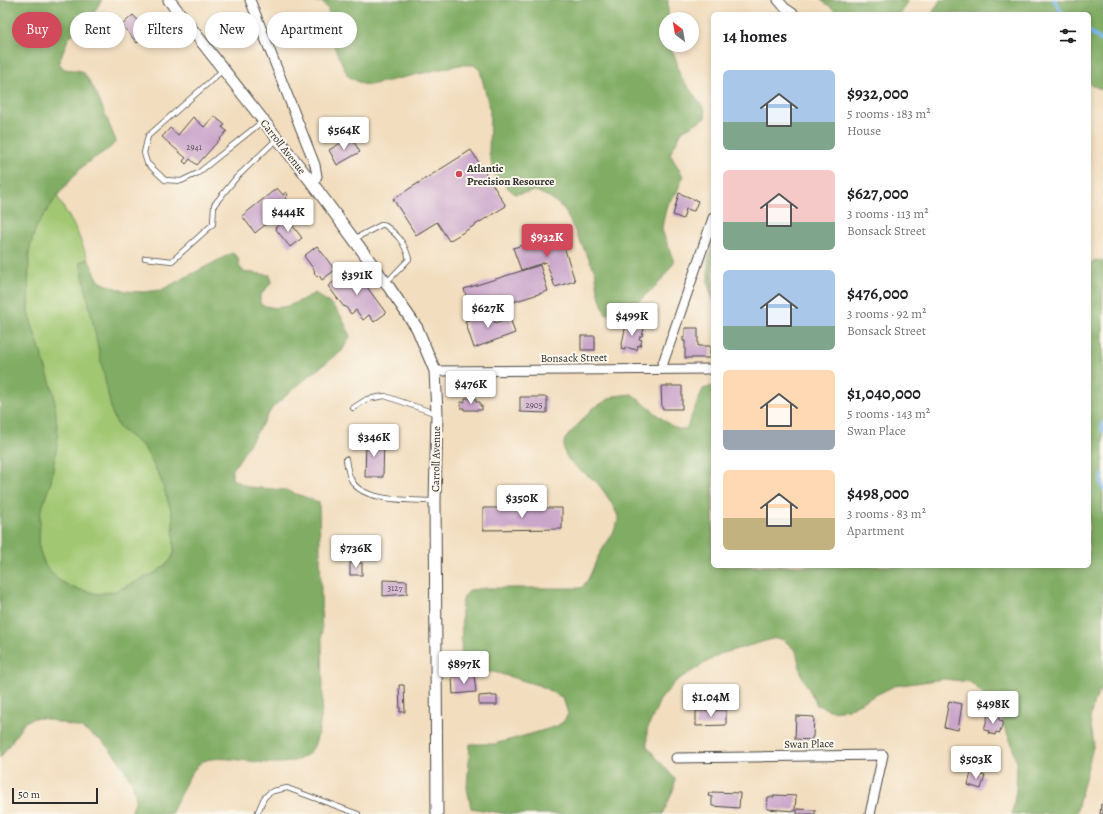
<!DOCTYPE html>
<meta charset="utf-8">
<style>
body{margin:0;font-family:Alegreya,serif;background:#f2f2f2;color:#202124;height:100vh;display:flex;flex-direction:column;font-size:15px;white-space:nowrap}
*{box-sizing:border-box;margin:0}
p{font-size:13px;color:#757577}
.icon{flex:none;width:22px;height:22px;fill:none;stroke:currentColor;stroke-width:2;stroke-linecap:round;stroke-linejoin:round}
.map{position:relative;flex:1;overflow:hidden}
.sheet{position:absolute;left:711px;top:12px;width:380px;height:556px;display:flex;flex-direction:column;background:#fff;border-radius:6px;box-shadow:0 2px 6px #0003}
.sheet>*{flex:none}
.guide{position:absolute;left:12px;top:12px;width:380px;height:36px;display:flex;gap:8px}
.needle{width:26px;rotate:329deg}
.controls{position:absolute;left:659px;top:12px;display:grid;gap:8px}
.controls a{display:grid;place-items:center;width:40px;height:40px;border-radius:50%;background:#fff;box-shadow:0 2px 6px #0003;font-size:20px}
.scale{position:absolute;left:12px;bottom:10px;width:86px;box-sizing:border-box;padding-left:4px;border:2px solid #2b2b2b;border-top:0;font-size:11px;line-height:14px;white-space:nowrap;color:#2b2b2b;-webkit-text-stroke:3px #fbf7ec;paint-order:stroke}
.price{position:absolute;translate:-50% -34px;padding:0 9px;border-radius:4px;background:#fff;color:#222;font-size:13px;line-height:26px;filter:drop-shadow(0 1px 2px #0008)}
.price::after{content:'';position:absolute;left:50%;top:24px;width:12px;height:9px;margin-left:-6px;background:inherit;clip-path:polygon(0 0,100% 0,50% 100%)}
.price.active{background:#d1495b;color:#fff}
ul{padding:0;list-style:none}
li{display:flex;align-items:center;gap:12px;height:100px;padding:0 12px}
li span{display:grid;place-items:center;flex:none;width:112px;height:80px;border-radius:6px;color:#555}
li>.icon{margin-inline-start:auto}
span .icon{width:48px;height:48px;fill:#fffc;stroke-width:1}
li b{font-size:17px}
h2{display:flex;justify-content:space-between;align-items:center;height:48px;padding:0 12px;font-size:17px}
.chip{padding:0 14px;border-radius:18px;background:#fff;box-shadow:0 2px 6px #0003;font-size:14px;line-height:36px}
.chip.active{background:#d1495b;color:#fff}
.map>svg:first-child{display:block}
</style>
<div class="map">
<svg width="1103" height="814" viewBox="0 0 1103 814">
<rect width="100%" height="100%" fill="#fbf7ec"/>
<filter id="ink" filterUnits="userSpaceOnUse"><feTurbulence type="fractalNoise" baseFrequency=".025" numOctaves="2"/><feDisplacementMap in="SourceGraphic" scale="8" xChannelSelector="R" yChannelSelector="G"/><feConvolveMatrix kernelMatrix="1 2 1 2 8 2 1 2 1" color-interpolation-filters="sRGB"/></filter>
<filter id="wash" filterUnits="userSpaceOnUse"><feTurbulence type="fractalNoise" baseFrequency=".012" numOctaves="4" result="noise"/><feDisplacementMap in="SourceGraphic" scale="16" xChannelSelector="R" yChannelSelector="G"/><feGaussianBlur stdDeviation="0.9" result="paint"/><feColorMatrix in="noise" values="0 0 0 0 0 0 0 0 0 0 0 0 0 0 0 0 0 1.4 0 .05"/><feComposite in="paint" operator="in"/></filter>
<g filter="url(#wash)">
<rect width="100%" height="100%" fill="#f2ddbe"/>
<path fill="#a1c772" stroke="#66794e" d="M57,196L76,229L88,259L80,262L119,428L144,447L160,477L173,516L174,553L170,561L157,572L116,591L98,594L73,588L57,579L45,565L39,549L40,514L51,481L58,438L54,394L28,312L29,251L36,227Z"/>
<g fill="#80ac64" stroke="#566c48">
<path d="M0,0H102L92,15L68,39L59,63L64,69L82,71C98,90 106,118 116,141L111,147L84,165L57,196L36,227L29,251L28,312L54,394L58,438L51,481L40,514L39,549L45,565L57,579L73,588L98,594L116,591L157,572L170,561L174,553L173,516L160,477L144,447L119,428L112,413L80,262L88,259L99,281L107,285L125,291L143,292L161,290L232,253L238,257L239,266L244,272L270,275L271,283L260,296V304C282,313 295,303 315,293C337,308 341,311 350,337L342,351L310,375L273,407L232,471V479L248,487L285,490L319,502C320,549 321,595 322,642C322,668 325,697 320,724C319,732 315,749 308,754C281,777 217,747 199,764C186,777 179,798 171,814H131L136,799L132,782L119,760L102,741L81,728L43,718H34L25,722L0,758Z"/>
<path d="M287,0H668V19H666V45H669L676,59L680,76L705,110V118L682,131L670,154L683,176L677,192L667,205L663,222L662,230L674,262L660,282L628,311L612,316L605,313L598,292L595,271L564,209L551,198L536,191L515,194L496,178L489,154L490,111L480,70L474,65H459L370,85L362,84L348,76L333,44L328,9L322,2Z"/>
<path d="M821,0H908L901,14H840Z"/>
<path d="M940,0H1103V90L1089,84V14H932Z"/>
<path d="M713,247V301L708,284V259Z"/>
<path d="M1103,260V686L1094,702L1090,719L1094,743L1076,814H1012L1016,790L1017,765L1011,742L1004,727L999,703L986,696L970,682L944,679L894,686L848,709L832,711L817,705L802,676L796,651L784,640L776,638L720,654L676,681L660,700L647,730V747L675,779L674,788L663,814H506L471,808L467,788L470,744H494L531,734L557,726L564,721L568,714L563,698L541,686L494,672L466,671L461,664L462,605L464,597L470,590L487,588H581C591,579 593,565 600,553C605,545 619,527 618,517C616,509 602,487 595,481C582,470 558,460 565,439L592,409L614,396L632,394L670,425L678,429H686L703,389L713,386V566H1089V263Z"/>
</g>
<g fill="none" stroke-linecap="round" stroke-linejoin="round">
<g stroke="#7ab6ec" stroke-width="3.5">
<path d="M1054,0L1063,14"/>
<path d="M1089,31L1103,42"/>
<path d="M1103,423L1102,428L1103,431"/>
<path d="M1103,475L1101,483L1103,489"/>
</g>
</g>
<g id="blocks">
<g fill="#caa6cb">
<path d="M133,15L150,33L137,43L122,25Z"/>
<path d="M230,24L235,36L227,39L223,27Z"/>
<path d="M214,116L225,125L222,127L227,131L197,165L190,159L186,164L183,161L186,158L162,137L170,128L178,135L193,117L204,127Z"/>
<path d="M351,137L360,152L337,165L329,150Z"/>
<path d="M471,150L506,206L449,241L437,222L416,235L393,199Z"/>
<path d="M277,188L283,195L286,192L288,195L285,198L291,204L255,233L242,216Z"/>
<path d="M679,193L698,201L694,211L686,209L683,219L673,215Z"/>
<path d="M287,218L302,238L290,247L275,228Z"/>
<path d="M559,231L575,281L555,287L546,262L521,270L513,248L539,240V238Z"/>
<path d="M317,246L335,270L322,280L319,275L317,277L314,272L315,271L304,256Z"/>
<path d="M540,265L548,291L472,315L464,289Z"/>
<path d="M353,268L386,313L374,322L369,315L363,320L356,310L351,314L345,306L344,307L328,286Z"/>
<path d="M492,312L495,323L510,318L515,333L474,348L465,321Z"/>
<path d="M626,324L644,328L642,336H640L639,339L642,340L640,346L638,345L637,350L625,347V350L621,349Z"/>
<path d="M685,328H698V346H710V358H685V341H683V337H685Z"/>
<rect x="581" y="336" width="14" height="14"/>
<path d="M482,383V394H471V384Z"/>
<path d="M661,386H682V409H662Z"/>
<path d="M520,397H547V413L520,412Z"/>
<path d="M465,398H476V402H480V406H482V410H464V408H461V402H465Z"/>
<path d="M366,440H384L383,477H365Z"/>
<path d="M483,508H562V529L483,530Z"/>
<rect x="350" y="563" width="12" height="12"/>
<path d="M383,580L407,581V594L383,596Z"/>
<path d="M474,675L476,692L453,694L452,677Z"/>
<path d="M399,685H404L405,712H400Z"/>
<path d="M492,695V696H497V705H479V696Z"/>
<path d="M949,701L962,704L958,730L944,727Z"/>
<path d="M726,710V725L696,726V711Z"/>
<path d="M988,715L999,718V720L1003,721L1000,733L996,732L995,735L988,733L989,731L984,730Z"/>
<path d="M796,716L814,717L813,737H812V740L795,739Z"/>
<path d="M971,772L985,776L981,789L968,785Z"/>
<path d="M712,792L740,793L739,808L712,806V797L708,796L709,793H712Z"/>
<path d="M774,795L796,796L795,811L767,809L768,797H774Z"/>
<path d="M1101,804L1103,805V814H1100Z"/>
<path d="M797,809L815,810V814H797Z"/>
</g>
</g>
</g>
<g filter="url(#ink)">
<use href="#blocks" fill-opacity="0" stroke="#494641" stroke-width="1"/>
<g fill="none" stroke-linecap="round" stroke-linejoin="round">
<defs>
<g id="service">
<path d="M223,70L148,136L144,153L147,163L165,180L181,181L198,173L263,121"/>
<path d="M354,239L383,224C397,234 404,241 409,259L386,283"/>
<path d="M145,258L172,261L213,224L214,205L236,178L277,139"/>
<path d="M353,408L367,399L385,396L437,414"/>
<path d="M346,459C347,466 348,475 352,481C363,502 412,500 434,501"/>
<path d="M257,814L264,798L268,794L273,791L287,788L358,814"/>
</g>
<g id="minor">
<path d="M250,0L315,165L317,176L313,184"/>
<path d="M778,0L785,8L794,14"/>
<path d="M661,369L713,218"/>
<path d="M435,371L713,369"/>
<path d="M676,758L883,755L870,814"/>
</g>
<path id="tertiary" d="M169,0L313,184L386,283L417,328L435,371L437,414L435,501L437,814"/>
</defs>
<use href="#service" stroke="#494641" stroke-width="6"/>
<use href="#minor" stroke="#494641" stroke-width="11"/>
<use href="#tertiary" stroke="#494641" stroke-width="13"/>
<use href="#service" stroke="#fff" stroke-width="4.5"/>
<use href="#minor" stroke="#fff" stroke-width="9"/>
<use href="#tertiary" stroke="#fff" stroke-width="11"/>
</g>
</g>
<circle fill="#d1495b" stroke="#fbf7ec" stroke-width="1.5" cx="459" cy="174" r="4"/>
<g text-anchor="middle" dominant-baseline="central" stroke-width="4" stroke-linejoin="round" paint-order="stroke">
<g font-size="9" fill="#534a53">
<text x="194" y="147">2941</text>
<text x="534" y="405">2905</text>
<text x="395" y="588">3127</text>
</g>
<g font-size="11" fill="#2b2b2b" stroke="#fbf7ec">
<text transform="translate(283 147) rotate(52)">Carroll Avenue</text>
<text transform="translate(574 358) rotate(-1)">Bonsack Street</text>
<text transform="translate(436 459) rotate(-89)">Carroll Avenue</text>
<text transform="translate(809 744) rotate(-1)">Swan Place</text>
</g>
<g font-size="11" font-weight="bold" fill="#2b2b2b" stroke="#fbf7ec" text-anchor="start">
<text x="467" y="168">Atlantic<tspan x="467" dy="13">Precision Resource</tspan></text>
</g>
</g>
</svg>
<div class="controls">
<a><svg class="needle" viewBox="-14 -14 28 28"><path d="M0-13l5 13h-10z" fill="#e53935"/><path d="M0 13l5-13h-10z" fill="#757577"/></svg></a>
</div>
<div class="scale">50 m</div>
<b class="price" style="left:344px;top:151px">$564K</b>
<b class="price" style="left:288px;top:233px">$444K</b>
<b class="price active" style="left:547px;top:258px">$932K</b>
<b class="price" style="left:357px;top:296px">$391K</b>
<b class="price" style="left:488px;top:329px">$627K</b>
<b class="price" style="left:632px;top:337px">$499K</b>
<b class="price" style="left:471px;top:405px">$476K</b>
<b class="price" style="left:374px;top:458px">$346K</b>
<b class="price" style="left:522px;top:519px">$350K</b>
<b class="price" style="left:356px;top:569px">$736K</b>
<b class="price" style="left:464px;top:685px">$897K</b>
<b class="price" style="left:711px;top:718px">$1.04M</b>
<b class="price" style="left:993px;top:725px">$498K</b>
<b class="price" style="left:976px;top:780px">$503K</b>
<div class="guide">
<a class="chip active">Buy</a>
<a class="chip">Rent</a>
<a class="chip">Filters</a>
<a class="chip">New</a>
<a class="chip">Apartment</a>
</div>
<section class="sheet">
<h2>14 homes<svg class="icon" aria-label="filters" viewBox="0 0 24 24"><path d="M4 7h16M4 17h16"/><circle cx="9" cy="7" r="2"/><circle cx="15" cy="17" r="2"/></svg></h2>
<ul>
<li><span style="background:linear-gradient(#a9c7e8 65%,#7fa58c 0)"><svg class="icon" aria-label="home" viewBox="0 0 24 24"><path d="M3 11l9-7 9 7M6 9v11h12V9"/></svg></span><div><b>$932,000</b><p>5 rooms · 183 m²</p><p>House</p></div></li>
<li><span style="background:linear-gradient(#f6c9c9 65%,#7fa58c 0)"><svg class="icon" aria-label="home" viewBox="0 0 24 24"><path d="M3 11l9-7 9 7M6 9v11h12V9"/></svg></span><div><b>$627,000</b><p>3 rooms · 113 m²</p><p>Bonsack Street</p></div></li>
<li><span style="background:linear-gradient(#a9c7e8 70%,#7fa58c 0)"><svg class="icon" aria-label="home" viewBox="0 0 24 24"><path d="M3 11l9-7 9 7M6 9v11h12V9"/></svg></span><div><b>$476,000</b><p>3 rooms · 92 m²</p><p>Bonsack Street</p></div></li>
<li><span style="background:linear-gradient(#ffd9b3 75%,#9aa5b1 0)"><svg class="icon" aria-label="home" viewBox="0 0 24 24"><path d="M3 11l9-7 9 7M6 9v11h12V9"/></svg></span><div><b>$1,040,000</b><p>5 rooms · 143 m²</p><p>Swan Place</p></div></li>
<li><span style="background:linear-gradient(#ffd9b3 60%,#c2b280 0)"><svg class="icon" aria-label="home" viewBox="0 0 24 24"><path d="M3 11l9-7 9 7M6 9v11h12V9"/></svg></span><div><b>$498,000</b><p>3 rooms · 83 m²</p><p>Apartment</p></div></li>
</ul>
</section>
</div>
